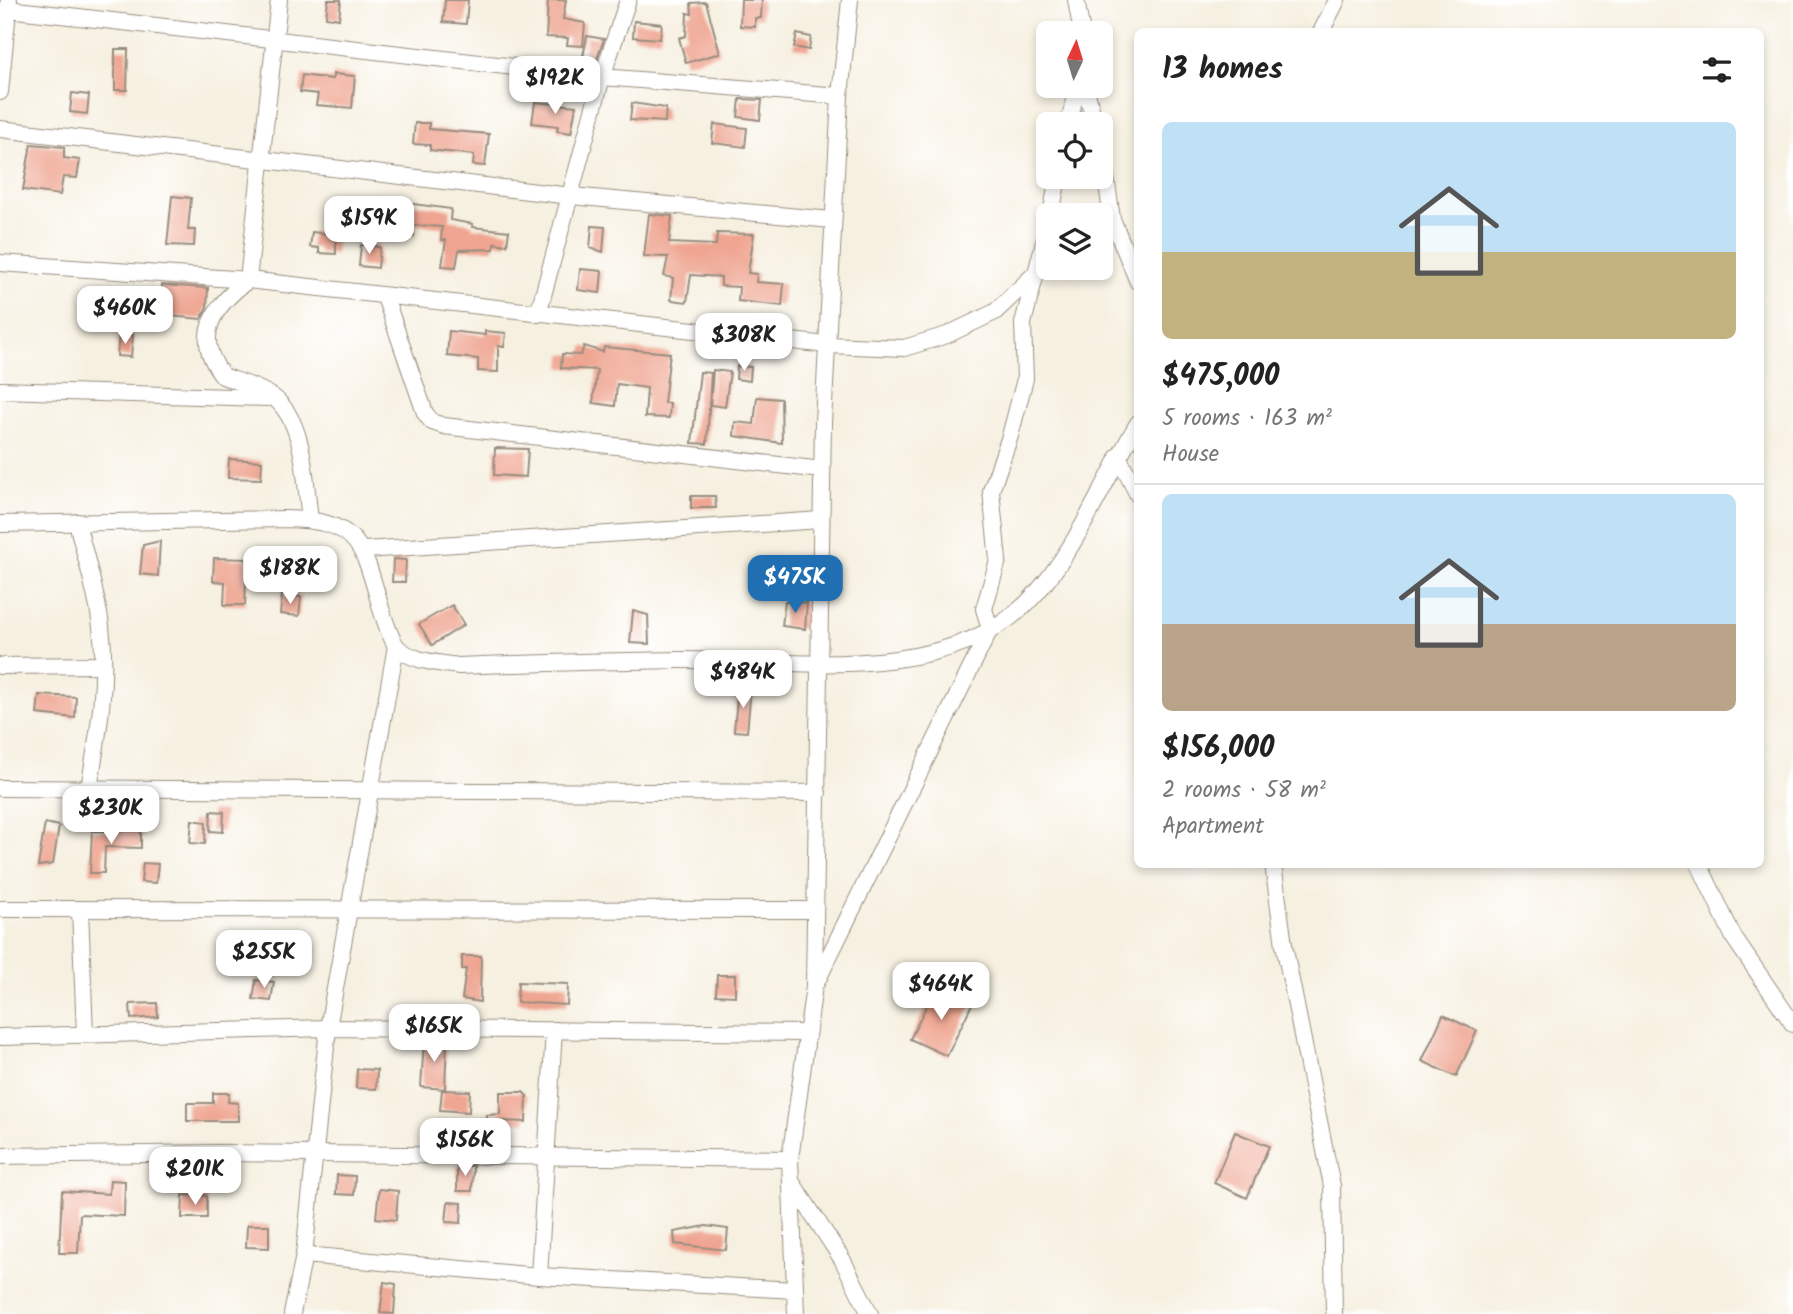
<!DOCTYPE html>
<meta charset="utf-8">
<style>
body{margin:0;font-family:Kalam,sans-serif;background:#f2f2f2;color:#222;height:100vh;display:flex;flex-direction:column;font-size:26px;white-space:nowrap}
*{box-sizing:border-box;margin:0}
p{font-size:23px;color:#767676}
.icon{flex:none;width:38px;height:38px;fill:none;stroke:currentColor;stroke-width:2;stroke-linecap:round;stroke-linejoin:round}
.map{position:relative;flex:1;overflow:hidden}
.sheet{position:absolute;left:1134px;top:28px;width:630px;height:840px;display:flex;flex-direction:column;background:#fff;border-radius:10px;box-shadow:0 4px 10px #0003}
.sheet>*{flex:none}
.needle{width:46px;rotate:4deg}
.fabs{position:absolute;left:1036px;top:21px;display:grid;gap:14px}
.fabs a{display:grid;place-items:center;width:77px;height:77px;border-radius:10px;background:#fff;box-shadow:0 4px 10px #0003;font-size:35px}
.price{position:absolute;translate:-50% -60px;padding:0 16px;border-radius:14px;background:#fff;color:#222;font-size:23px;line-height:46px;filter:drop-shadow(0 2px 4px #0008)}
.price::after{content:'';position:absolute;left:50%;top:42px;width:21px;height:16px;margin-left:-10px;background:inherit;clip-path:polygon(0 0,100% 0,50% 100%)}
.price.on{background:#1f6fb2;color:#fff}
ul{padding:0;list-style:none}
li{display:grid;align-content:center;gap:14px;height:371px;padding:0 28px}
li+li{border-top:2px solid #e0e0e0}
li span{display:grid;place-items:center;height:217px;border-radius:10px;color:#555}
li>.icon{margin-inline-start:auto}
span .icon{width:126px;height:126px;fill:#fffc;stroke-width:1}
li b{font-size:30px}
h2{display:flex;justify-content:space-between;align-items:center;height:84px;padding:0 28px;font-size:30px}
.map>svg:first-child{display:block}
</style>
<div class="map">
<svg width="1793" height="1314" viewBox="0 0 1793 1314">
<rect width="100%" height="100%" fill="#fff"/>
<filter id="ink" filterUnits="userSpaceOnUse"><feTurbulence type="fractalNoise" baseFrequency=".0143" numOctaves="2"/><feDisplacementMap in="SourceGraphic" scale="14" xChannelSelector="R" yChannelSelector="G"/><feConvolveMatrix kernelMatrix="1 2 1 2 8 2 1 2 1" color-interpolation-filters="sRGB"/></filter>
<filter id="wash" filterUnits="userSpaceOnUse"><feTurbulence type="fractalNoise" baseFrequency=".00686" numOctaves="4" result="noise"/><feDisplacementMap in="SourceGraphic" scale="28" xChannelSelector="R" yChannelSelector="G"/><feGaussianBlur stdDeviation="1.57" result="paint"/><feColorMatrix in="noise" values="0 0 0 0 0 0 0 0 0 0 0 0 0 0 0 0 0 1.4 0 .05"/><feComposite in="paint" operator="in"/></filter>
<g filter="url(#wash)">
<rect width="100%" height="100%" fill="#f6f0e0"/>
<g id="blocks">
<g fill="#efa591">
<path d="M328,0H341L339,19L326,17Z"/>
<path d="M445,0H468L466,24L443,22Z"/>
<path d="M548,0H566L563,19L585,23L583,46L567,45L568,38L546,37Z"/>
<path d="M741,0H762L761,18H755V27L740,26Z"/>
<path d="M706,2L720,53L686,63L679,38L686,36L687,13L692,14L691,3Z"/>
<path d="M634,21L662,24L660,39L633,37Z"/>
<path d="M797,34L811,37L809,50L794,47Z"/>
<path d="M587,36L604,39L597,59L583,57Z"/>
<path d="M115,49H128L127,90H115Z"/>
<path d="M333,74L355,76L352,108L316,105L318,94L300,92L302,75L333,79Z"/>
<path d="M72,93L89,95L87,114L70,112Z"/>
<path d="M740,99L762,100L760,120L738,117Z"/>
<path d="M535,102L576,106L571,133L557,131L558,126L532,123Z"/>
<path d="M632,103L666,108L665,122L630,120Z"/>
<path d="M415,123H429V129L489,134L485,166L473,165L474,155L430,150V145L413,144Z"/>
<path d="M714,124L747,128L745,147L712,143Z"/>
<path d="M31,144L64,147V158L80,160L77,178L63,177L60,195L23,190Z"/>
<path d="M172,196L191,198L188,230H195L194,246L167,245Z"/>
<path d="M369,198L451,209L450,220L473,224L472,227L509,231L507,245L494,243V249L459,250L456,267L442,266L446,240H441L442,227L414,225V236L396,235L398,219L351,217L353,202L368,204Z"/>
<path d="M649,214L672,216L669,243L716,245L717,233L754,234L748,273L757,274L756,282L784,284L782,306L738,301L739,287L721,286V277L691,275L687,302L671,300L673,278L664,276L668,257L644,256Z"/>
<path d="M592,226L605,227L603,252L590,248Z"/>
<path d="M312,232L336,235V254L319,253V248L310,247Z"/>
<path d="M361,245L380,247L378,268L359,266Z"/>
<path d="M580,269L602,271L600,293L578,290Z"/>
<path d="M162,285L208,288L207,307L201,319L159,315Z"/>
<path d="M449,331L485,335V331L506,333L504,347L498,346V372L478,371V359L447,356Z"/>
<path d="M119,334L133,335L131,357L117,356Z"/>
<path d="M584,346L603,352L604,347L670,353L664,403H670L669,418L645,417L647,388L617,384L615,406L593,403L597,370L561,368L562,354L581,355Z"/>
<path d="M737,366L751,367L750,381L736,379Z"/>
<path d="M713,370L730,372L725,407L710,405Z"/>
<path d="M700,372L711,373L707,444L692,443Z"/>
<path d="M757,397L781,399L782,443L734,436L735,422L754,424Z"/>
<path d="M495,448L528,449L526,477L494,475Z"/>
<path d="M229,459L262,461L261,479L228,478Z"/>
<path d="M691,496H715L716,508H691Z"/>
<path d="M160,541L158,576L140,574L143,545Z"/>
<path d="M214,558L247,559L245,605H224L225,582L213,581Z"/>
<path d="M393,559L406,560L405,582H392Z"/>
<path d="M282,595L301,597L299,616L280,614Z"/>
<path d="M785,601L807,603L805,629L782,626Z"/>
<path d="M452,605L464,625L432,645L419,624Z"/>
<path d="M633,611L648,615L649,644L630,643Z"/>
<path d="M738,687L751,688L747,732L734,731Z"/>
<path d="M39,695L76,697L75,718L37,714Z"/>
<path d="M211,811L224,812L223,832L210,831Z"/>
<path d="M192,820L206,822L205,844L190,843Z"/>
<path d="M45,823L59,826L53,864L38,866Z"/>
<path d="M92,831H141V848L105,847L104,873H90Z"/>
<path d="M143,863L158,864L156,883L141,882Z"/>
<path d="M462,956H481L480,1002L462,999L466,969H462Z"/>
<path d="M717,975H735V996L716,995Z"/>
<path d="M256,980L274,982L271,1001L253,999Z"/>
<path d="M518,982L568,984L567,1005L517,1002Z"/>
<path d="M936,987L972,1004L947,1056L910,1039Z"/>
<path d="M157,1003L158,1017L131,1019L130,1004Z"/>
<path d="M1443,1015L1477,1031L1456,1077L1422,1061Z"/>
<path d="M424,1040L447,1041L445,1089L421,1087Z"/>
<path d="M357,1069L377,1070L376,1089L356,1088Z"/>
<path d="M442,1090L470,1091L469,1112L440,1110Z"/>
<path d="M500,1092H523L527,1096L526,1122L502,1121V1127L487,1128V1115L500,1114Z"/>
<path d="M213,1093H229L228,1102L238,1103V1121H187V1103H213Z"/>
<path d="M1235,1132L1269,1146L1247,1198L1214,1183Z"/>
<path d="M457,1166H473L472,1191H457Z"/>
<path d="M337,1175L355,1176L354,1195L336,1194Z"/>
<path d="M110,1180L125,1181L124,1216L80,1214L78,1253H59L62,1191L109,1194Z"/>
<path d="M379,1189L398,1191L396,1220L376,1218Z"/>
<path d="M183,1195L207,1196V1218H182Z"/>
<path d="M448,1202L462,1203L461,1223L446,1222Z"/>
<path d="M247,1225H269V1248L246,1247Z"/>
<path d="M706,1226L728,1229L726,1250L675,1244L674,1232Z"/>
<path d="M384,1282L396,1284L394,1314L380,1313Z"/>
</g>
</g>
</g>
<g filter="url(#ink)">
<use href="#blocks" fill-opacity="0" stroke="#988d7f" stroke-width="2"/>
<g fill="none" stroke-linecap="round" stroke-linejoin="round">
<defs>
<g id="street">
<path d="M279,0L248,280C214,306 191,336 223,376C239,382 259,387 273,397C306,422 305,483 310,520"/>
<path d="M1076,0L1082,33"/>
<path d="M8,9L602,77L840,96"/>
<path d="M1321,32L1337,0"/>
<path d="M1085,86L1095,124"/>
<path d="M0,92L9,0"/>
<path d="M1069,124L1077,86"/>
<path d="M0,129L571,196L832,220"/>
<path d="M1101,143L1112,219L1138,282"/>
<path d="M1051,215L1058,177"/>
<path d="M0,263L248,280L827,345L904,348L947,335L995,312L1040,269"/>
<path d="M385,297L425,413L432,422L444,426L822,470"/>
<path d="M538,314L602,77L628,0"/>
<path d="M0,390L268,398"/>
<path d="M1118,456L1138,495"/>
<path d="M77,522C85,557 97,592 101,627C108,681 98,736 89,788"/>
<path d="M0,524L285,519C362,520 363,547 382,612C386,623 390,638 397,647C412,662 440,663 459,666C533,663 607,661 681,660C787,660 944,685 1027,603C1074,557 1104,480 1138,423"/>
<path d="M364,550L821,520"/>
<path d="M0,666L103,665"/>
<path d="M0,788L818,793"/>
<path d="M1273,864L1284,945L1332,1186L1334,1314"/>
<path d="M1699,864L1734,938L1793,1024"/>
<path d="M0,909L815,910"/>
<path d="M80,909L85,1034"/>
<path d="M816,983L990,629L984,609L998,560L991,491L1010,436L1025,379L1023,323L1048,227"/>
<path d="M0,1037L328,1028L807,1033"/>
<path d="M0,1156L218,1153L790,1159"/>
<path d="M793,1184L842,1259L870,1314"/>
<path d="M304,1255L539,1276L795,1290"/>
<path d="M539,1276L554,1030"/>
<path d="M292,1314L304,1255L328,1028L396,646"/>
<path d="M796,1314L790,1159L814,986L823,423L840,96L850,0"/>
</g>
</defs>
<use href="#street" stroke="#988d7f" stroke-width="18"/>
<use href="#street" stroke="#fff" stroke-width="16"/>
</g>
</g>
</svg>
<div class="fabs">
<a><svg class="needle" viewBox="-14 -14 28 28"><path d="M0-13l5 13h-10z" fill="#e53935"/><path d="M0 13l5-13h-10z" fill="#767676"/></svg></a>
<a><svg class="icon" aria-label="locate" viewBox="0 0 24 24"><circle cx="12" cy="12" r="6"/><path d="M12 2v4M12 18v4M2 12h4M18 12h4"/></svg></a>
<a><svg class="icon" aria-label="layers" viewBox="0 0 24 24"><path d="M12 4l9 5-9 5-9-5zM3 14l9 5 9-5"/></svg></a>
</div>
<b class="price" style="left:555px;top:116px">$192K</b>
<b class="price" style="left:369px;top:256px">$159K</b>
<b class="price" style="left:125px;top:346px">$460K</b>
<b class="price" style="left:744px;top:373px">$308K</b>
<b class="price" style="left:290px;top:606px">$188K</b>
<b class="price on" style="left:795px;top:615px">$475K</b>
<b class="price" style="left:743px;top:710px">$484K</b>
<b class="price" style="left:111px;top:846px">$230K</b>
<b class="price" style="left:264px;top:990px">$255K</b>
<b class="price" style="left:941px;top:1022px">$464K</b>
<b class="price" style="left:434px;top:1064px">$165K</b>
<b class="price" style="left:465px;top:1178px">$156K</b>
<b class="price" style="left:195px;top:1207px">$201K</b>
<section class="sheet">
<h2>13 homes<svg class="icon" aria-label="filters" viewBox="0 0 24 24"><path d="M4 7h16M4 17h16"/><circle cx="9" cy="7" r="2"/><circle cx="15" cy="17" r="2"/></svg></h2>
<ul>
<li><span style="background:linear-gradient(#bfe0f5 60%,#c2b280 0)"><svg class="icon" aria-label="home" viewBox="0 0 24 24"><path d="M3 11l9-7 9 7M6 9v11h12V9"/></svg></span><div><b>$475,000</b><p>5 rooms · 163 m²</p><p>House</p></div></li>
<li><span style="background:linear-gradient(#bfe0f5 60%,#b9a48a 0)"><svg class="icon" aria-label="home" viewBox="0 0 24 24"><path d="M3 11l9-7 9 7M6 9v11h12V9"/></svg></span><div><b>$156,000</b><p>2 rooms · 58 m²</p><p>Apartment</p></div></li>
</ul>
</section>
</div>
